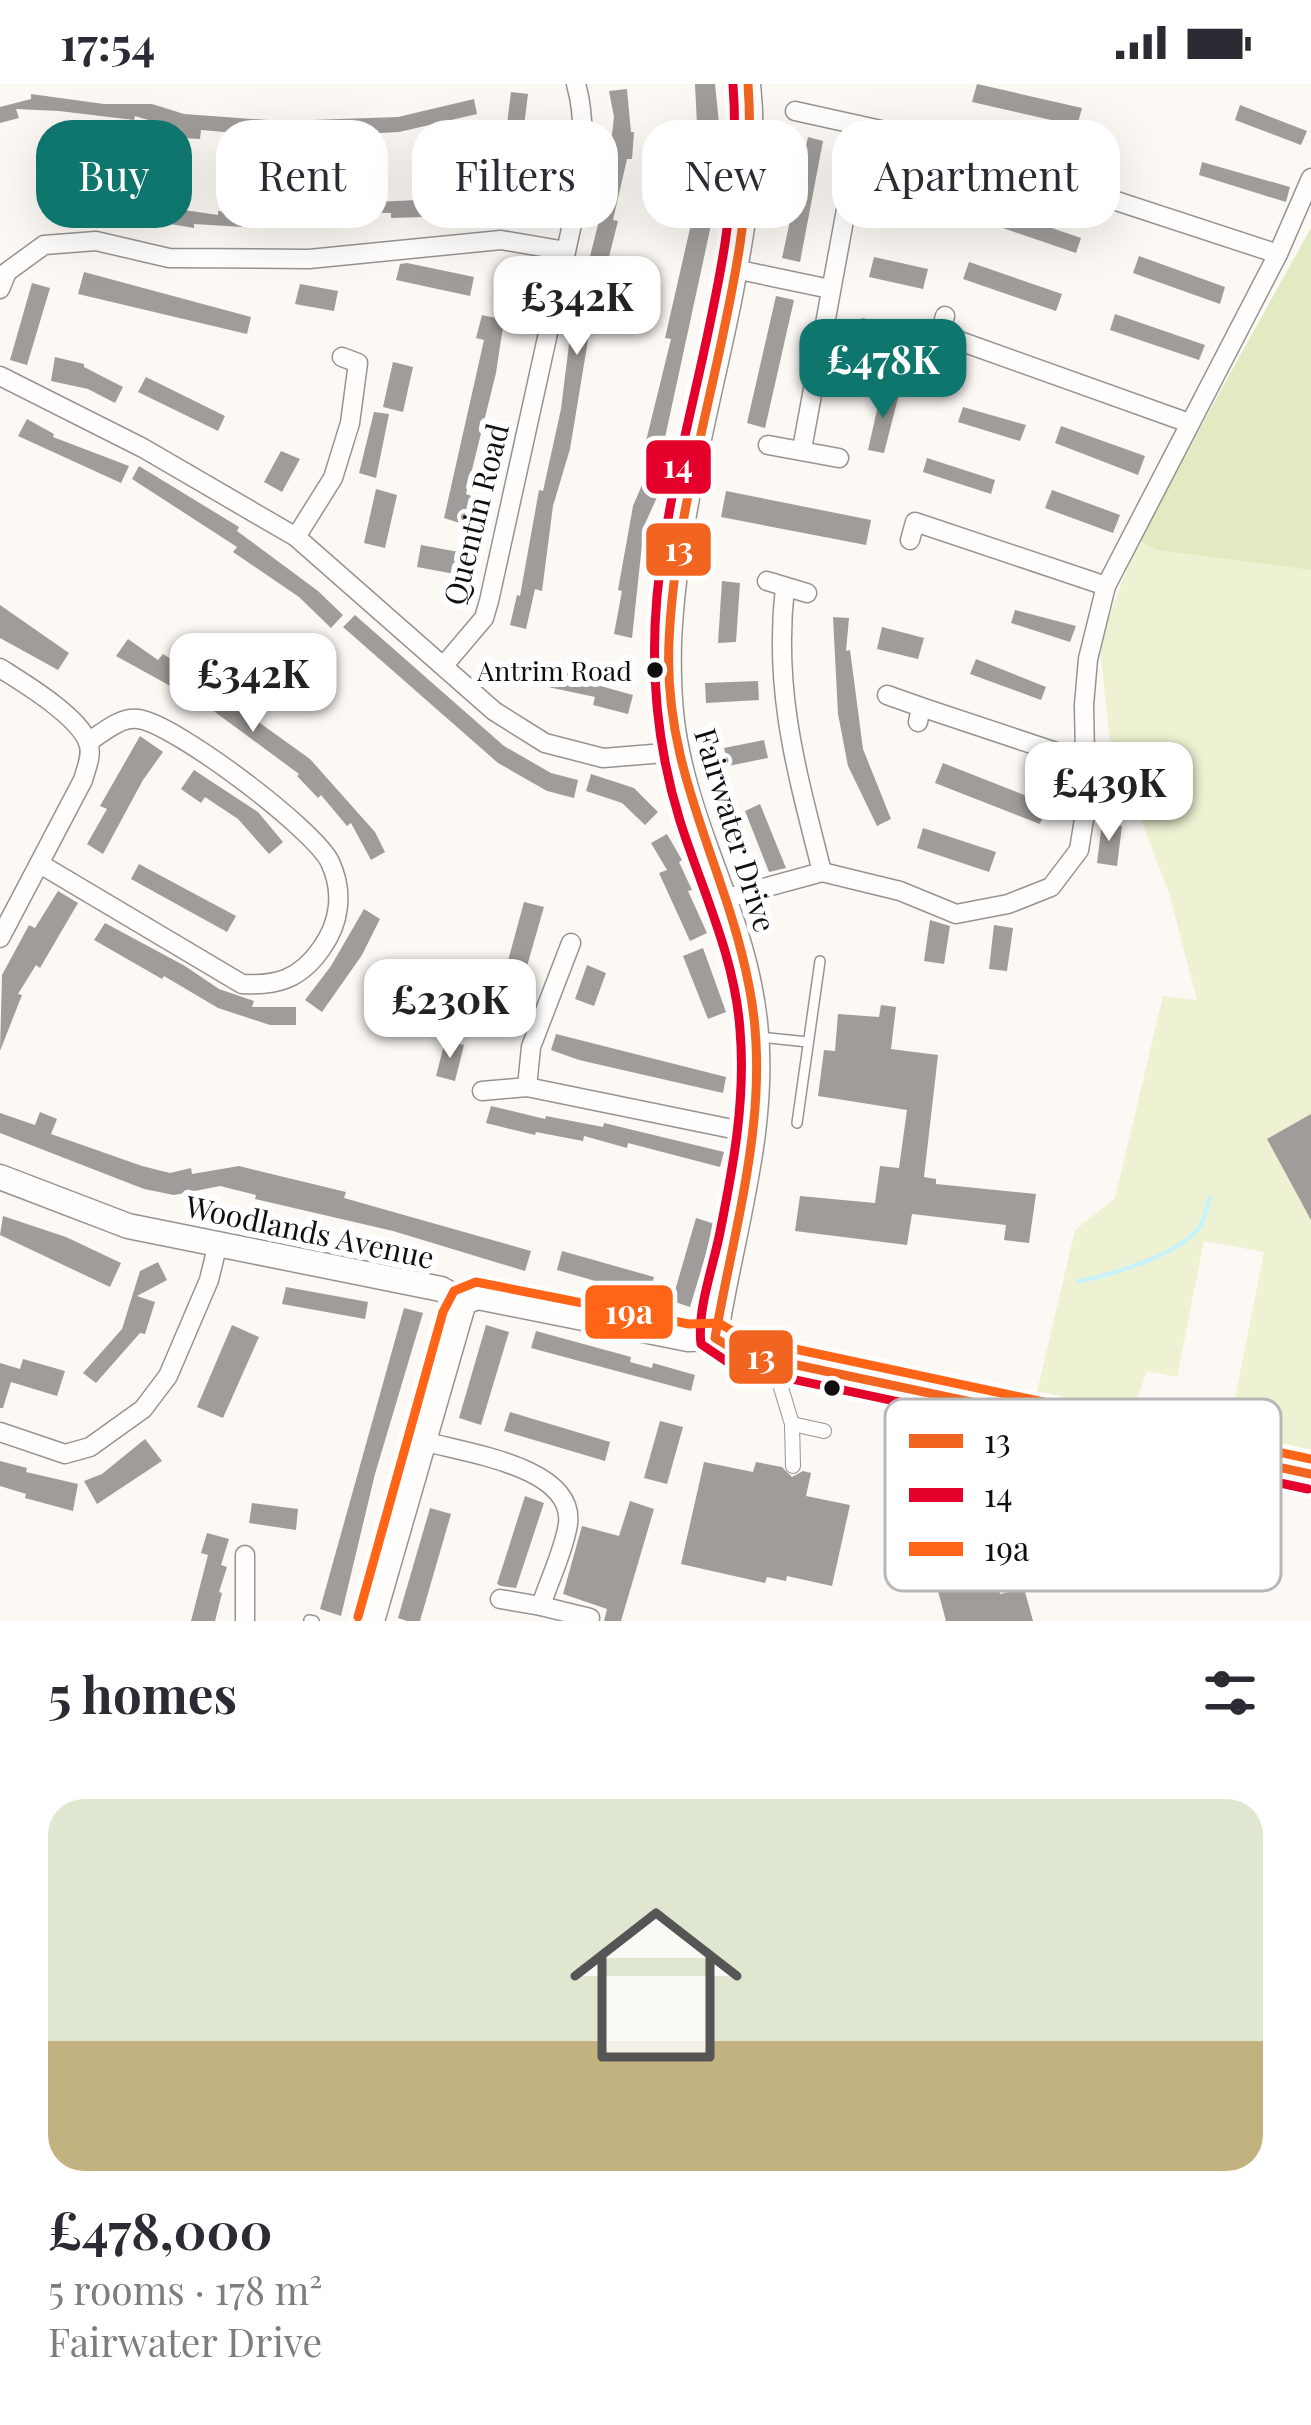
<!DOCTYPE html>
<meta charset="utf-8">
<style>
body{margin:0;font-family:"Playfair Display",serif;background:#f7f7f7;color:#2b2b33;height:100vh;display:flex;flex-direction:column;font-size:45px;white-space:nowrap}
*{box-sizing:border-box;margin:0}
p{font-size:39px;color:#7c7c81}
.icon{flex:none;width:66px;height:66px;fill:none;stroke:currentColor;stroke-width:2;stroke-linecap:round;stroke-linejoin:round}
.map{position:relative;height:1537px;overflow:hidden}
.panel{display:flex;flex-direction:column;background:#fff;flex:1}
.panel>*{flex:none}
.guide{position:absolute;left:36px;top:36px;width:1239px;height:108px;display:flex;gap:24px}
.price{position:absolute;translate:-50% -102px;padding:0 27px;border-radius:24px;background:#fff;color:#222;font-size:39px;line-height:78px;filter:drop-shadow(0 3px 6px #0008)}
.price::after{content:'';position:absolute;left:50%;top:72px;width:36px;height:27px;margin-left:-18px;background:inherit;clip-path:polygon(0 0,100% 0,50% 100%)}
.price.on{background:#0f766e;color:#fff}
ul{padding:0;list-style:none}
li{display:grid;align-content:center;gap:24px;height:636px;padding:0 48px}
li span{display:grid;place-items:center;height:372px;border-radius:36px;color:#555}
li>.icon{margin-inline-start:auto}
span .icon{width:216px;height:216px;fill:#fffc;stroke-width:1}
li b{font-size:51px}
h2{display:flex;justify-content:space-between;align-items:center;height:144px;padding:0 48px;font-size:51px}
.pill{padding:0 42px;border-radius:36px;background:#fff;box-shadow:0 12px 48px #0002;font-size:42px;line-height:108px}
.pill.on{background:#0f766e;color:#fff}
.status{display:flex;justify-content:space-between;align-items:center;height:84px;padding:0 60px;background:#fff;direction:ltr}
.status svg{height:33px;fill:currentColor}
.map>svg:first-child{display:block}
</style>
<div class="status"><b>17:54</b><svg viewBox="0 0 49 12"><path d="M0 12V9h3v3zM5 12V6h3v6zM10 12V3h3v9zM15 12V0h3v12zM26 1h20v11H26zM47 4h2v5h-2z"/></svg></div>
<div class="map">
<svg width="1311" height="1537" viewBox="0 0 1311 1537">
<rect width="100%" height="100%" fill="#fcf8f4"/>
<path fill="#eef2d2" d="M1138,456L1157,466L1311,486V1367L1238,1352L1229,1345L1264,1168L1204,1157L1177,1293L1147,1287L1135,1321L1119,1328L1036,1312L1075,1146L1115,1114L1163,912L1197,916L1169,809L1110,655L1099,559Z"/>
<path fill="#e1eac0" d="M1311,144V486L1157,466L1138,456Z"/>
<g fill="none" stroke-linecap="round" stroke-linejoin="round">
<path stroke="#c8f4f9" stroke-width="4.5" d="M1078,1197C1109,1192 1182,1170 1200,1142C1205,1134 1207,1123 1210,1114"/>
</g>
<g fill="#a09c99">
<path d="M695,0H715L720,49L716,103L719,104L663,363L658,411L644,442L632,554L614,550L622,507L618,506L633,422L645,394H642L649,358L646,357L671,255L665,254L694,127L690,126L700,99L704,41H697Z"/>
<path d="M977,0L1082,24L1077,42L972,18Z"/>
<path d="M627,5L631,48H634L632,75H627L613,136L618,137L588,256L570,365L553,422L542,507L535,505L526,545L510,541L517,511L520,512L539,406L543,407L561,325L570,252L604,117L614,33L609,7Z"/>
<path d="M511,8L528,10L522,58H528L518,140L502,139L505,97L500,96Z"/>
<path d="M31,10L104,20H152L184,30L282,37L398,33L474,15L477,30L399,48L287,54V50L247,46V50L201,46L200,55L181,54L182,46L135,32L134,36L59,27L16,25L19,34L0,39V23L31,15Z"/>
<path d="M1240,21L1307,47L1301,61L1235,36Z"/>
<path d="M808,53L823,57L800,178L782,174Z"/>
<path d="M915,70L933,75L919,135L901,131Z"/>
<path d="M1202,78L1290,103L1286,118L1199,91Z"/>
<path d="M39,103L80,108L81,105L123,117L218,131V127L243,129L242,143L194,140V144L37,118Z"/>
<path d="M292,110L376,111V118L457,114L458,132L391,134V129L284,128L257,131V114Z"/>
<path d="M987,122L1081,154L1076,169L982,137Z"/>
<path d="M1139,172L1225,203L1220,220L1133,189Z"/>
<path d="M874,173L928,185L923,205L869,193Z"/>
<path d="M969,178L1062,210L1056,227L963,195Z"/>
<path d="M407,179L474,193L470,212L396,196L400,180Z"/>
<path d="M84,188L251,233L247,250L78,210Z"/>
<path d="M32,199L50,204L27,281L10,276Z"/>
<path d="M300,200L338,207L334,227L295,220Z"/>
<path d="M776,212L794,216L765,344L747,339Z"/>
<path d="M1115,230L1205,261L1199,276L1110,246Z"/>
<path d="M482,231L504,236L496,289L466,410L474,413L466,441L444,434L484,256L476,254Z"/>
<path d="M862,234L913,245L909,264L857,254Z"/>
<path d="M55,273L84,280V283L123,303L115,319L88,305L51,297Z"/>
<path d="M393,278L413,283L403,328L383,323Z"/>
<path d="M146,293L225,332L218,347L138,308Z"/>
<path d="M882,304L899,310L884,369L868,366Z"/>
<path d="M963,323L1026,341L1020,357L958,338Z"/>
<path d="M374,328L389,330L376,394L359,389Z"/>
<path d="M27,335L54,350L53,353L129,382L121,399L18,352Z"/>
<path d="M1061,342L1145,372L1138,391L1055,359Z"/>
<path d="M281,367L300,375L282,408L264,398Z"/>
<path d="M927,374L995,396L991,410L923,388Z"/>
<path d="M139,382L239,443L237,447L318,507L343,531L331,544L299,513L233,468L237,463L132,395Z"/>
<path d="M376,405L397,411L385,464L364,459Z"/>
<path d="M1052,406L1120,431L1113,449L1045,424Z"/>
<path d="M726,407L871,436L866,461L721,433Z"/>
<path d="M421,461L464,469L460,491L417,483Z"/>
<path d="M722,497L740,499L736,558L718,559Z"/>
<path d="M0,521L69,569L58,586L0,554Z"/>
<path d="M1015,526L1076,542L1070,558L1011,539Z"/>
<path d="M355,531L504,662L551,689L578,696L574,714L547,707L498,679L343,543Z"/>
<path d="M833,533L849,534L846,567L850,566L863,665L891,735L877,742L848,682L838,630Z"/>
<path d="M882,543L924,554L918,575L877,565Z"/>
<path d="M128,555L158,576L163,570L193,589L197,585L224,607L221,611L310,675L375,748L385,768L371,776L351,739L347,742L321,711L318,714L297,692L299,690L177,600L174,604L116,572Z"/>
<path d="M976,575L1046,603L1041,616L970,590Z"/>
<path d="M547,585L587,593L586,598L633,611L628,630L593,621L595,613L543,602Z"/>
<path d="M758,597L759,616L706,619L705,599Z"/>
<path d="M140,652L163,668L143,696L103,770L87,760L107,725L100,722Z"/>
<path d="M764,656L768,674L728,682L724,664Z"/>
<path d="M943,679L1047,720L1040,740L935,699Z"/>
<path d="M194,686L258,728L283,758L269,770L238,735L205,713L201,719L181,705Z"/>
<path d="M591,690L634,704L658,728L645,741L622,719L586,707Z"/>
<path d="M760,720L786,784L769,788L745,727Z"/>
<path d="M1102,739L1122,742L1117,782L1097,779Z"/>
<path d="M923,744L996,768L989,788L917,764Z"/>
<path d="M667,750L682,776L679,778L692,806L688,807L707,849L690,857L659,789L667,786L651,759Z"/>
<path d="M139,780L236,832L227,848L131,795Z"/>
<path d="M58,807L78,819L40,884L36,881L18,910L22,911L0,967L2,891L29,841L35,844Z"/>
<path d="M524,818L544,823L525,889L506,884Z"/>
<path d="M364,825L380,835L362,871L322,928L305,916L331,882Z"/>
<path d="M930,836L950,842L944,880L924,877Z"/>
<path d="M105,839L185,882L219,905L254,917L252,923H296V941H270L218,924L164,892L162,895L94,856Z"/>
<path d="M994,841L1013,844L1007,887L989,885Z"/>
<path d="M703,864L726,928L708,935L683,872Z"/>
<path d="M587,881L606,889L594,922L575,915Z"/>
<path d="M881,921L896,923L891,965L938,971L924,1093L936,1095V1100L1036,1110L1029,1159L1004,1156L1006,1141L912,1130L907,1161L795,1147L800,1112L875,1119L880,1082L899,1084L907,1026L818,1012L824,966L835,967L838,930L879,933Z"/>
<path d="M556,950L726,993L723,1009L579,976L551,966Z"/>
<path d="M445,957L464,961L455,997L436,992Z"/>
<path d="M491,1022L545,1035L546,1032L603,1043L604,1039L724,1068L720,1083L628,1059L627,1064L584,1052L583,1057L536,1048L535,1051L486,1039Z"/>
<path d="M40,1028L57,1035L51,1050L142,1082L170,1089L191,1084L192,1090L239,1082L346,1108L344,1114L531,1167L525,1187L393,1147L255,1115L256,1111L220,1102L174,1111L144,1105L0,1049V1029L35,1041Z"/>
<path d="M1311,1030V1136L1267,1055Z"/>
<path d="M3,1132L66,1153L121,1179L110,1203L0,1151Z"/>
<path d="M696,1134L715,1140L690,1223L672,1217Z"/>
<path d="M562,1167L654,1193L648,1212L557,1186Z"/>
<path d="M158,1178L167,1196L137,1212L155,1218L145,1250L140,1249L96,1299L83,1289L122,1245L140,1187Z"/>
<path d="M286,1203L368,1218L365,1235L282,1220Z"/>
<path d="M404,1224L423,1229L375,1390L341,1532L320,1525Z"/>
<path d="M232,1241L259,1253L223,1334L197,1323Z"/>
<path d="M486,1241L509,1248L481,1341L459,1334Z"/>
<path d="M536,1247L631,1273L630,1278L652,1284L653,1279L695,1291L691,1307L531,1264Z"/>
<path d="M23,1275L65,1287L57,1312L11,1298L3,1324H0V1279L20,1285Z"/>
<path d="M510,1328L610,1358L605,1377L504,1347Z"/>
<path d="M660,1337L683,1343L667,1400L644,1394Z"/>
<path d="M145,1355L162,1377L97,1420L84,1397L102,1390Z"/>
<path d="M0,1377L27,1384L26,1388L78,1400L73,1427L25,1414L26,1410L0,1402Z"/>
<path d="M704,1378L753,1388L756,1378L782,1383L792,1393L803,1387L811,1389L806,1412L850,1421L832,1502L787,1492L786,1497L767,1493L765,1499L681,1480Z"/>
<path d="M525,1412L544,1419L516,1504L501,1502L497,1500Z"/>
<path d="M630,1417L654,1425L621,1537H604L607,1525L563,1510L582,1442L619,1452Z"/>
<path d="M252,1419L298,1425L296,1446L249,1439Z"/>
<path d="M430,1424L451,1430L420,1537H407L398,1534Z"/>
<path d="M207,1449L229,1455L221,1481L227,1483L219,1508L222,1509L215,1537H191L208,1471L201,1469Z"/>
<path d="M951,1476L958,1503L996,1493L1000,1510L1024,1504L1033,1537H946L931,1481Z"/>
</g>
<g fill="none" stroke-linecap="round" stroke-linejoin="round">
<defs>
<g id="service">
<path d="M760,953L808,958"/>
<path d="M797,1039L820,877"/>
<path d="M931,1369L945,1312"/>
<path d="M309,1536L314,1537"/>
</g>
<g id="pedestrian">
<path d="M779,1297L792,1340L793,1382"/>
<path d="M792,1340L824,1347"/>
</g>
<g id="minor">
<path d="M795,27L899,50"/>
<path d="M979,52V72L1278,170"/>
<path d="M735,185L830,205"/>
<path d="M0,205L7,188L44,161L96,157L169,174L309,175L501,156L566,167"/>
<path d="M945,232L940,250L1189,339"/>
<path d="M0,292L143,364L296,453L494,627L545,659L603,674L677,668"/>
<path d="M768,361L839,374"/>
<path d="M802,365L861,44"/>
<path d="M296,453L333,394L350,339L358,279L342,273"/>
<path d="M910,456L915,438L1106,502"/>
<path d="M767,497L807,509"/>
<path d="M785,503C773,608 797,688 822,788"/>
<path d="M445,580L484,534L489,517L576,122C582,83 587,38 576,0"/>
<path d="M0,584C25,600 77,631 88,658C93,670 86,685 83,696L0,854"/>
<path d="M887,611L921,623"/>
<path d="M918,638L921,623L1083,677"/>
<path d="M40,780L242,900C277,902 300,895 321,865C340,839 344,808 330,778C314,745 174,639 138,635C119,633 103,649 88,658"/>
<path d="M727,814L822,788L900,807L956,830L1008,820L1051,803L1079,766L1086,723L1084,621L1088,575L1106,502L1278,170L1311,94"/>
<path d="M527,1003L531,963L571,859"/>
<path d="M482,1007L527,1003L752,1049"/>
<path d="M0,1348L65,1370L90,1363L143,1325L168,1292L209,1196L218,1159"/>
<path d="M423,1357C464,1369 575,1382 568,1440C564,1467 549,1496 541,1522L500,1515"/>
<path d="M541,1522L590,1534"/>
<path d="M245,1537V1471"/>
</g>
<g id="tertiary">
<path d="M0,1093L128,1142L441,1205L464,1218L478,1213L688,1255L715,1254L738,1268L773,1276L962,1313L1311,1390"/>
<path d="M715,1254C731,1150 767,1045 755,938C744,838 696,762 677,667C669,631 668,595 669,558C674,444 706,329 729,217C743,144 756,74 748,0"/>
<path d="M372,1537L464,1218"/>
</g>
</defs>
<use href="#service" stroke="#969492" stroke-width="12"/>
<use href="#pedestrian" stroke="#969492" stroke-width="16"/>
<use href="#minor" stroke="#969492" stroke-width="21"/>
<use href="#tertiary" stroke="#969492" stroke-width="27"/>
<use href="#service" stroke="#fffefd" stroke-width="9"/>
<use href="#pedestrian" stroke="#fffefd" stroke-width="14"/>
<use href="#minor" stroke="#fffefd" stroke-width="18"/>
<use href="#tertiary" stroke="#fffefd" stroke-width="24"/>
<defs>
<path id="bus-1" d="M748,0C762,190 677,370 669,558C663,689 726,781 749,902C773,1021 735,1138 715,1254L738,1268L773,1276L1311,1390"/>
<path id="bus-2" d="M733,1C746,175 674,341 657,512C650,590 657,663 680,737C702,806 735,873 740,946C746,1016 733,1084 719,1153C712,1186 697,1227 701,1260L735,1283L1308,1405"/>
<path id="bus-3" d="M358,1533L443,1228L454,1207L476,1198L689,1240L719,1239L744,1254L776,1261L1311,1375"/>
</defs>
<use href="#bus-1" stroke="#fff" stroke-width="18"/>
<use href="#bus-2" stroke="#fff" stroke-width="18"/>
<use href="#bus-3" stroke="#fff" stroke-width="18"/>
<use href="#bus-1" stroke="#f26521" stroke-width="9"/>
<use href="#bus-2" stroke="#e4002b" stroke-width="9"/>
<use href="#bus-3" stroke="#ff6417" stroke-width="9"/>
</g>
<g fill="#0f0f0f" stroke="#fff" stroke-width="4.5">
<circle cx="655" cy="586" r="10"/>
<circle cx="832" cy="1304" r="10"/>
</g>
<g text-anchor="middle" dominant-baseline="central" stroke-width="12" stroke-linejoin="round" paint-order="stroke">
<g font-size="27" fill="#0f0f0f" stroke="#fff" text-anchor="end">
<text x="632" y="586">Antrim Road</text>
</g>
<g font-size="30" fill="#0f0f0f" stroke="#fff">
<text transform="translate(475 430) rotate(-76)">Quentin Road</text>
<text transform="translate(736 746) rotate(73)">Fairwater Drive</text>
<text transform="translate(310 1147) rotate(12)">Woodlands Avenue</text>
</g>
</g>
<rect x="885" y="1315" width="396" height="192" rx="18" fill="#fff" stroke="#b7b7b7" stroke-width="3"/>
<rect x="909" y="1350" width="54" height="14" fill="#f26521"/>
<rect x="909" y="1404" width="54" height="14" fill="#e4002b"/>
<rect x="909" y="1458" width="54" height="14" fill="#ff6417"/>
<g font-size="33" fill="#0f0f0f">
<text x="984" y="1369">13</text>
<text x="984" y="1423">14</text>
<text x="984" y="1477">19a</text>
</g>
<g stroke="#fff" stroke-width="4.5">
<rect x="644" y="354" width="69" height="58" rx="12" fill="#e4002b"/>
<rect x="644" y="437" width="69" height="57" rx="12" fill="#f26521"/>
<rect x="583" y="1199" width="92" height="58" rx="12" fill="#ff6417"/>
<rect x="727" y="1244" width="68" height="58" rx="12" fill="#f26521"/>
</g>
<g font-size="33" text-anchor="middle" font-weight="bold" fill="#fff">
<text x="678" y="394">14</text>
<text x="679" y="477">13</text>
<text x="629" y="1240">19a</text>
<text x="761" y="1285">13</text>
</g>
</svg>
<b class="price" style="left:577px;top:274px">£342K</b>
<b class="price on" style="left:883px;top:337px">£478K</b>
<b class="price" style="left:253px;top:651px">£342K</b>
<b class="price" style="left:1109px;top:760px">£439K</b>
<b class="price" style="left:450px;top:977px">£230K</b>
<div class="guide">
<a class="pill on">Buy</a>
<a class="pill">Rent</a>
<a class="pill">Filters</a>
<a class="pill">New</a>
<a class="pill">Apartment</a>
</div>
</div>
<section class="panel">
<h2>5 homes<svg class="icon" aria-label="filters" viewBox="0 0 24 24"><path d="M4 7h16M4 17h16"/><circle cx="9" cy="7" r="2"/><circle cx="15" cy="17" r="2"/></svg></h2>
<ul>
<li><span style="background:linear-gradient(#dfe7d0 65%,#c2b280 0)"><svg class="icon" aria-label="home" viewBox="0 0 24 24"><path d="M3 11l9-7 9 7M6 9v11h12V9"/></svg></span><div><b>£478,000</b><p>5 rooms · 178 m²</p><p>Fairwater Drive</p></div></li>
</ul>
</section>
